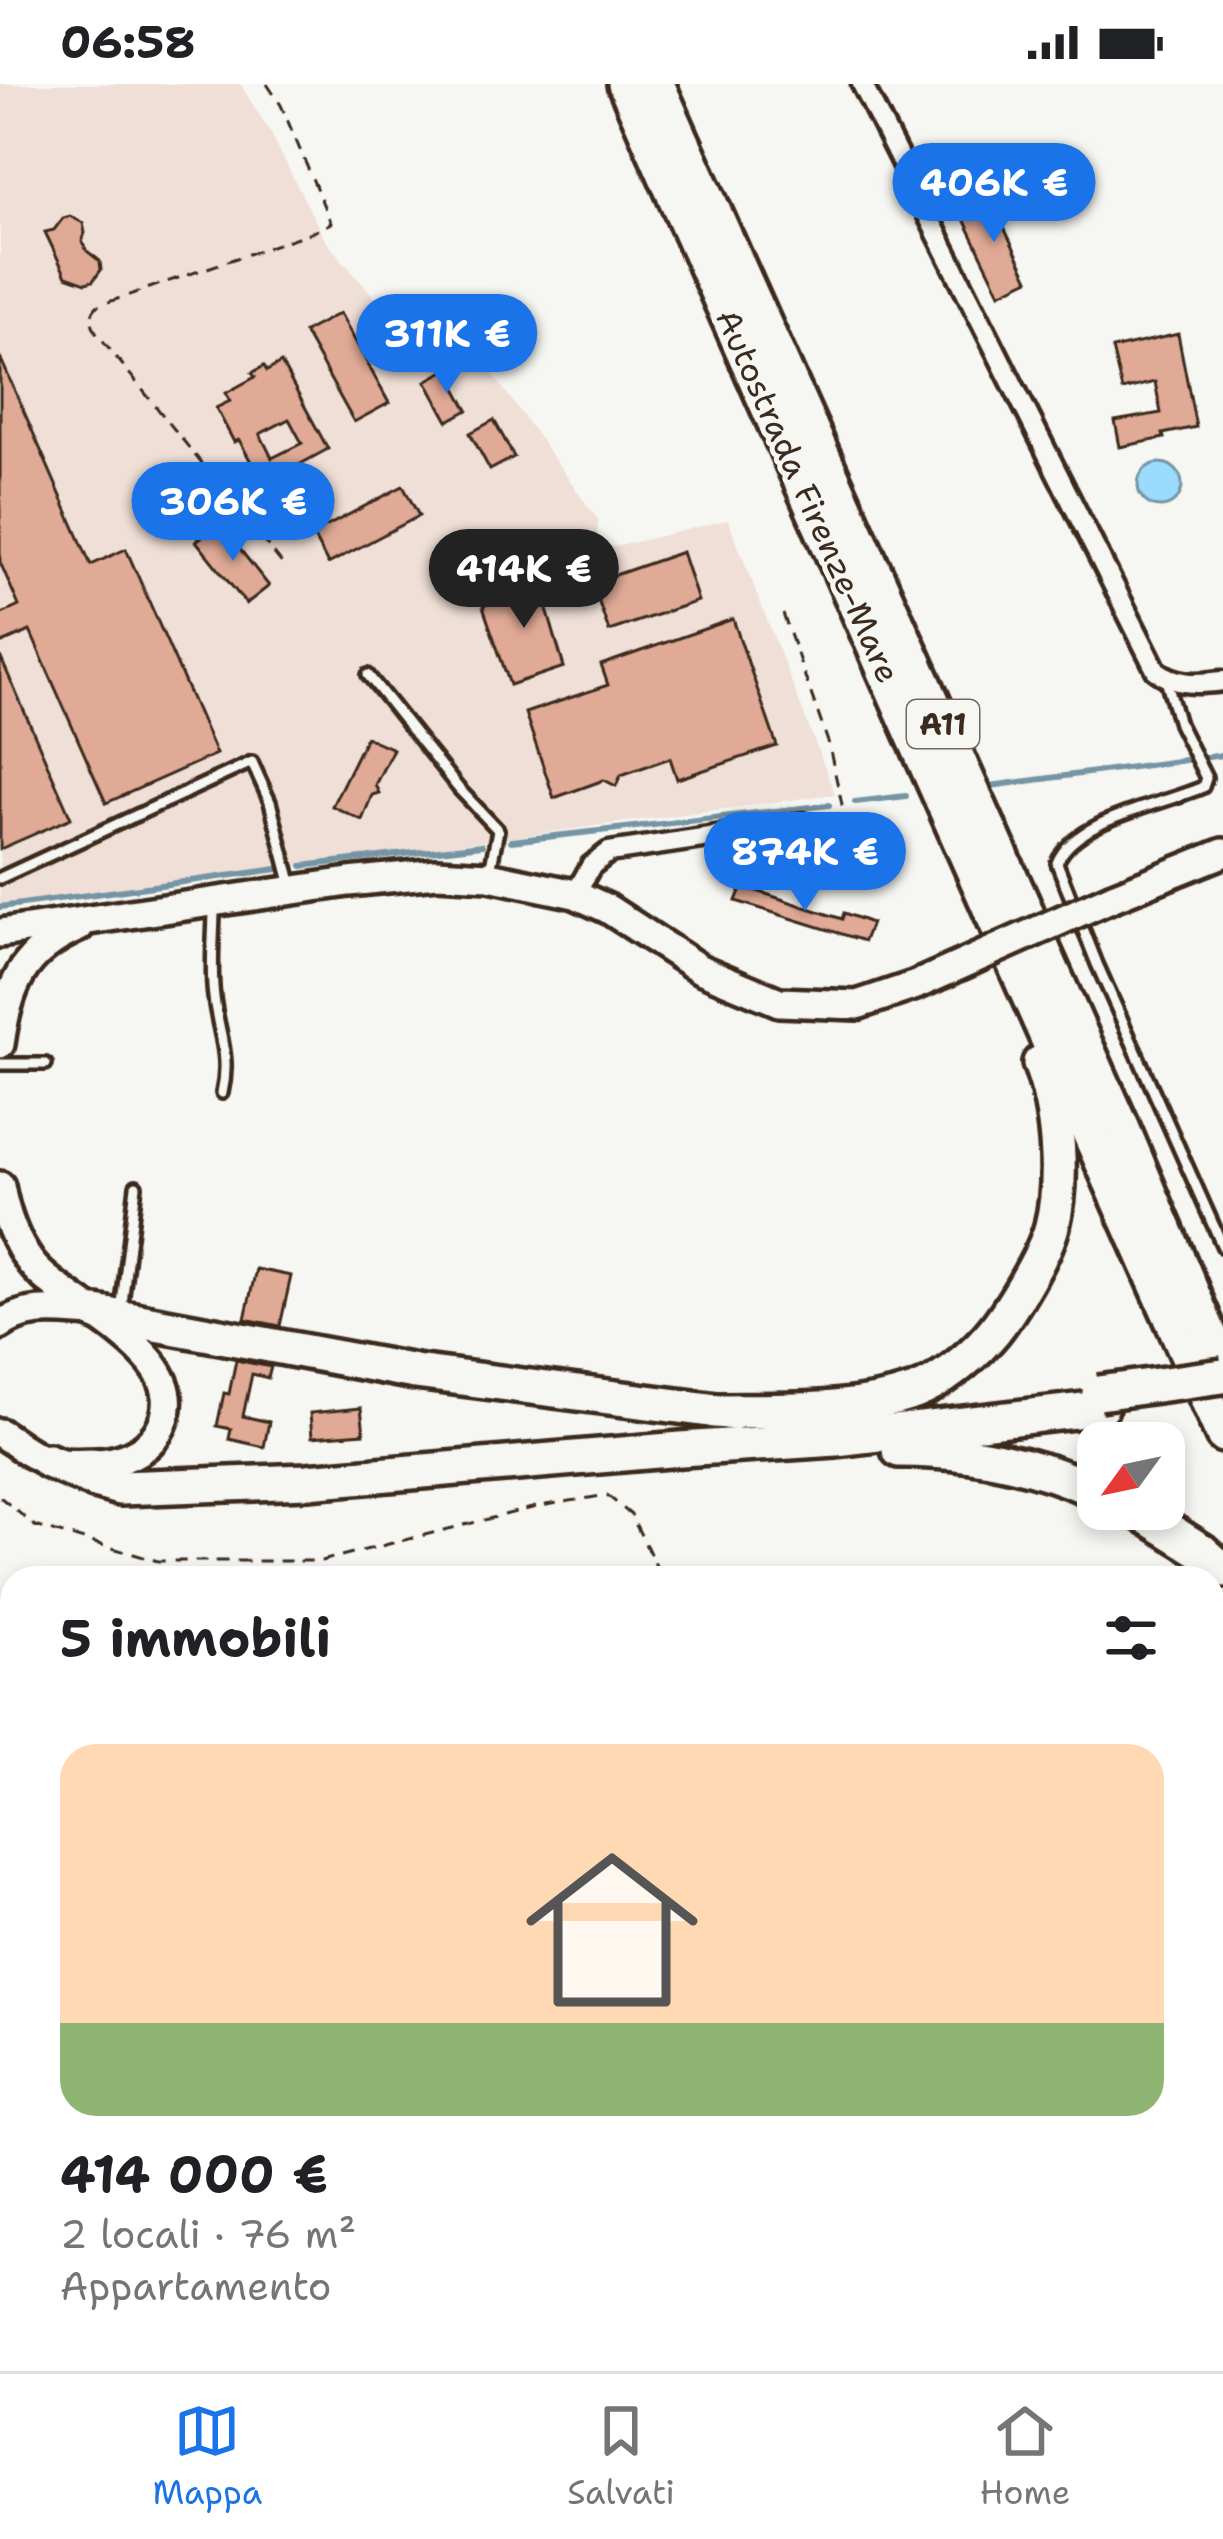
<!DOCTYPE html>
<html lang="it">
<meta charset="utf-8">
<style>
body{margin:0;font-family:"Shantell Sans",sans-serif;background:#f2f2f2;color:#202124;height:100vh;display:flex;flex-direction:column;font-size:45px;white-space:nowrap}
*{box-sizing:border-box;margin:0}
p{font-size:39px;color:#757577}
.icon{flex:none;width:66px;height:66px;fill:none;stroke:currentColor;stroke-width:2;stroke-linecap:round;stroke-linejoin:round}
.map{position:relative;flex:1;overflow:hidden}
.details{position:absolute;left:0px;top:1482px;width:1224px;height:807px;display:flex;flex-direction:column;background:#fff;border-radius:36px 36px 0 0;box-shadow:0 6px 18px #0003}
.details>*{flex:none}
.needle{width:78px;rotate:237deg}
.buttons{position:absolute;left:1077px;top:1338px;display:grid;gap:24px}
.buttons a{display:grid;place-items:center;width:108px;height:108px;border-radius:24px;background:#fff;box-shadow:0 6px 18px #0003;font-size:60px}
.price{position:absolute;translate:-50% -102px;padding:0 27px;border-radius:42px;background:#1a73e8;color:#fff;font-size:39px;line-height:78px;filter:drop-shadow(0 3px 6px #0008)}
.price::after{content:'';position:absolute;left:50%;top:72px;width:36px;height:27px;margin-left:-18px;background:inherit;clip-path:polygon(0 0,100% 0,50% 100%)}
.price.selected{background:#222;color:#fff}
ul{padding:0;list-style:none}
li{display:grid;align-content:center;gap:24px;height:636px;padding:0 60px}
li span{display:grid;place-items:center;height:372px;border-radius:36px;color:#555}
li>.icon{margin-inline-start:auto}
span .icon{width:216px;height:216px;fill:#fffc;stroke-width:1}
li b{font-size:51px}
h2{display:flex;justify-content:space-between;align-items:center;height:144px;padding:0 60px;font-size:51px}
.status{display:flex;justify-content:space-between;align-items:center;height:84px;padding:0 60px;background:#fff;direction:ltr}
.status svg{height:33px;fill:currentColor}
.dock{display:flex;justify-content:space-around;align-items:center;height:168px;border-top:3px solid #e0e0e0;background:#fff;font-size:33px;color:#757577}
.dock a{display:grid;justify-items:center;gap:6px}
.dock .selected{color:#1a73e8}
.map>svg:first-child{display:block}
</style>
<div class="status"><b>06:58</b><svg viewBox="0 0 49 12"><path d="M0 12V9h3v3zM5 12V6h3v6zM10 12V3h3v9zM15 12V0h3v12zM26 1h20v11H26zM47 4h2v5h-2z"/></svg></div>
<div class="map">
<svg width="1223" height="2287" viewBox="0 0 1223 2287">
<rect width="100%" height="100%" fill="#f6f6f2"/>
<filter id="ink" filterUnits="userSpaceOnUse"><feTurbulence type="fractalNoise" baseFrequency=".00833" numOctaves="2"/><feDisplacementMap in="SourceGraphic" scale="24" xChannelSelector="R" yChannelSelector="G"/><feConvolveMatrix kernelMatrix="1 2 1 2 8 2 1 2 1" color-interpolation-filters="sRGB"/></filter>
<g filter="url(#ink)">
<path fill="#efdfd6" d="M0,0H240L271,50L325,156L385,226L490,286L598,436L597,467L728,436L835,710L0,822Z"/>
<g fill="#c2e098" stroke="#7e855b" stroke-width="3">
<path d="M1223,1612V1832L1212,1837V1617Z"/>
<path d="M1223,1938V2260L1212,2265V1942Z"/>
<path d="M12,2270V2277H143L146,2287H0V2276Z"/>
<path d="M1009,2277H1186L1163,2287H1012Z"/>
</g>
<circle fill="#9bdbfd" stroke="#7594a4" stroke-width="3" cx="1160" cy="401" r="22"/>
<g fill="none" stroke-linecap="round" stroke-linejoin="round">
<g stroke="#7594a4" stroke-width="6">
<path d="M990,702L1223,671"/>
<path d="M855,718L906,712"/>
<path d="M511,757L829,721"/>
<path d="M302,782L482,761"/>
<path d="M0,823L278,785"/>
<path d="M1212,1927L1223,1922"/>
<path d="M0,2174L12,2170"/>
</g>
</g>
<g fill="#e0aa96" stroke="#3b2a1e" stroke-width="3" fill-rule="evenodd">
<path d="M989,113L1029,195L1000,209L960,127Z"/>
<path d="M70,132L83,139L85,149L82,157L87,167L100,177L101,186L93,197L86,199L66,192L45,148L54,146L63,134Z"/>
<path d="M340,229L389,319L354,338L304,248Z"/>
<path d="M1178,250L1196,343L1163,350L1164,354L1120,363L1115,337L1161,329L1155,298L1122,306L1112,265Z"/>
<path d="M0,273L91,481L126,465L216,670L106,719L30,547L0,560V531L19,522L0,478Z"/>
<path d="M281,279L328,365L249,408L241,392L255,385L239,356L234,358L216,324L230,317L226,309L255,293L252,289L264,282L267,287ZM289,335L302,359L272,374L260,350Z"/>
<path d="M446,286L468,326L448,337L426,297Z"/>
<path d="M494,336L514,373L490,386L470,349Z"/>
<path d="M403,402L419,432L328,480L312,450Z"/>
<path d="M219,439L269,502L246,520L196,457Z"/>
<path d="M682,468L698,517L609,547L592,499Z"/>
<path d="M535,485L564,583L510,601L483,523Z"/>
<path d="M733,535L777,662L677,695L670,674L621,691L616,702L604,696L554,714L525,629L608,601L601,581Z"/>
<path d="M0,572L71,734L0,765Z"/>
<path d="M366,653L393,665L375,701L379,709L372,711L362,736L332,722Z"/>
<path d="M801,768L804,794L769,798L767,771Z"/>
<path d="M742,802L842,835L844,829L871,839L864,857L736,817Z"/>
<path d="M256,1185L291,1192L280,1242L245,1235Z"/>
<path d="M236,1276L271,1283L268,1294L252,1290L243,1332L269,1338L264,1363L229,1355L231,1345L217,1342L224,1309L229,1310Z"/>
<path d="M361,1324L364,1349L312,1353L310,1329Z"/>
</g>
<g fill="none" stroke-linecap="round" stroke-linejoin="round">
<defs>
<g id="lane">
<path d="M368,591L459,705L498,746L490,787"/>
<path d="M1166,596L1179,640L1206,694L1203,703C1162,721 1074,735 1057,779L1097,880L1223,1163"/>
<path d="M0,794L252,678L270,718L292,802"/>
<path d="M214,824C214,853 210,884 214,913C218,949 231,971 222,1009"/>
<path d="M0,980H46"/>
<path d="M121,1228L136,1102"/>
</g>
<g id="street">
<path d="M862,0L1156,586C1176,602 1199,600 1223,597"/>
<path d="M575,810L591,782L609,768L803,739"/>
</g>
<g id="secondary">
<path d="M1113,813L1223,769"/>
<path d="M0,849L349,798L437,789L489,792L575,810L608,825L700,885L779,918L857,921L916,901"/>
<path d="M0,960C8,903 22,867 79,843"/>
<path d="M0,1102C5,1130 14,1156 31,1179C66,1224 204,1273 158,1348C145,1369 118,1379 95,1379C81,1379 61,1381 48,1377C32,1373 15,1358 0,1349"/>
<path d="M0,1241C28,1221 59,1227 92,1229"/>
</g>
<g id="highway">
<path d="M625,0L1223,1351"/>
<path d="M657,0L1122,1043L1223,1282"/>
<path d="M96,1229L415,1288L733,1329"/>
<path d="M714,1327C782,1326 850,1330 915,1308C940,1299 970,1274 988,1254C1008,1232 1045,1170 1052,1142C1064,1095 1058,1024 1040,979"/>
<path d="M899,1366C968,1366 1035,1379 1098,1408"/>
<path d="M48,1377L95,1397L120,1404L307,1397L681,1365L836,1355L1101,1324"/>
<path d="M1135,1425L1202,1467L1223,1486"/>
</g>
</defs>
<use href="#lane" stroke="#3b2a1e" stroke-width="18"/>
<use href="#street" stroke="#3b2a1e" stroke-width="27"/>
<use href="#secondary" stroke="#3b2a1e" stroke-width="36"/>
<use href="#highway" stroke="#3b2a1e" stroke-width="42"/>
<g stroke="#3b2a1e" stroke-width="3" stroke-dasharray="12 9" stroke-linecap="butt">
<path d="M267,0L281,21L331,139L315,147L97,222C89,231 91,238 96,248L284,482"/>
<path d="M783,530L828,658L843,725L833,740H823"/>
<path d="M0,1413L35,1442L158,1477H321L540,1422L607,1411L631,1431L662,1494"/>
</g>
<use href="#lane" stroke="#f6f6f2" stroke-width="9"/>
<use href="#street" stroke="#f6f6f2" stroke-width="18"/>
<use href="#secondary" stroke="#f6f6f2" stroke-width="27"/>
<use href="#highway" stroke="#f6f6f2" stroke-width="33"/>
<defs>
<path id="secondary-bridge" d="M916,901L1113,813"/>
<path id="highway-bridge" d="M1099,1309L1223,1292"/>
</defs>
<use href="#secondary-bridge" stroke="#3b2a1e" stroke-width="36" stroke-linecap="butt"/>
<use href="#highway-bridge" stroke="#3b2a1e" stroke-width="42" stroke-linecap="butt"/>
<use href="#secondary-bridge" stroke="#f6f6f2" stroke-width="27"/>
<use href="#highway-bridge" stroke="#f6f6f2" stroke-width="33"/>
</g>
</g>
<g text-anchor="middle" dominant-baseline="central" stroke-width="10" stroke-linejoin="round" paint-order="stroke">
<rect fill="#f6f6f2" stroke="#73675e" stroke-width="3" x="907" y="616" width="72" height="48" rx="9"/>
<g font-size="30" font-weight="bold" fill="#3b2a1e">
<text x="943" y="640">A11</text>
</g>
<g font-size="33" fill="#3b2a1e" stroke="#f6f6f2">
<text transform="translate(808 412) rotate(66)">Autostrada Firenze-Mare</text>
</g>
</g>
</svg>
<div class="buttons">
<a><svg class="needle" viewBox="-14 -14 28 28"><path d="M0-13l5 13h-10z" fill="#e53935"/><path d="M0 13l5-13h-10z" fill="#757577"/></svg></a>
</div>
<b class="price" style="left:994px;top:161px">406K €</b>
<b class="price" style="left:447px;top:312px">311K €</b>
<b class="price" style="left:233px;top:480px">306K €</b>
<b class="price selected" style="left:524px;top:547px">414K €</b>
<b class="price" style="left:805px;top:830px">874K €</b>
<section class="details">
<h2>5 immobili<svg class="icon" aria-label="filters" viewBox="0 0 24 24"><path d="M4 7h16M4 17h16"/><circle cx="9" cy="7" r="2"/><circle cx="15" cy="17" r="2"/></svg></h2>
<ul>
<li><span style="background:linear-gradient(#ffd9b3 75%,#8fb573 0)"><svg class="icon" aria-label="home" viewBox="0 0 24 24"><path d="M3 11l9-7 9 7M6 9v11h12V9"/></svg></span><div><b>414 000 €</b><p>2 locali · 76 m²</p><p>Appartamento</p></div></li>
</ul>
</section>
</div>
<nav class="dock">
<a class="selected"><svg class="icon" aria-label="map" viewBox="0 0 24 24"><path d="M3 6l6-2 6 2 6-2v14l-6 2-6-2-6 2zM9 4v14M15 6v14"/></svg>Mappa</a>
<a><svg class="icon" aria-label="saved" viewBox="0 0 24 24"><path d="M7 4h10v16l-5-4-5 4z"/></svg>Salvati</a>
<a><svg class="icon" aria-label="home" viewBox="0 0 24 24"><path d="M3 11l9-7 9 7M6 9v11h12V9"/></svg>Home</a>
</nav>
